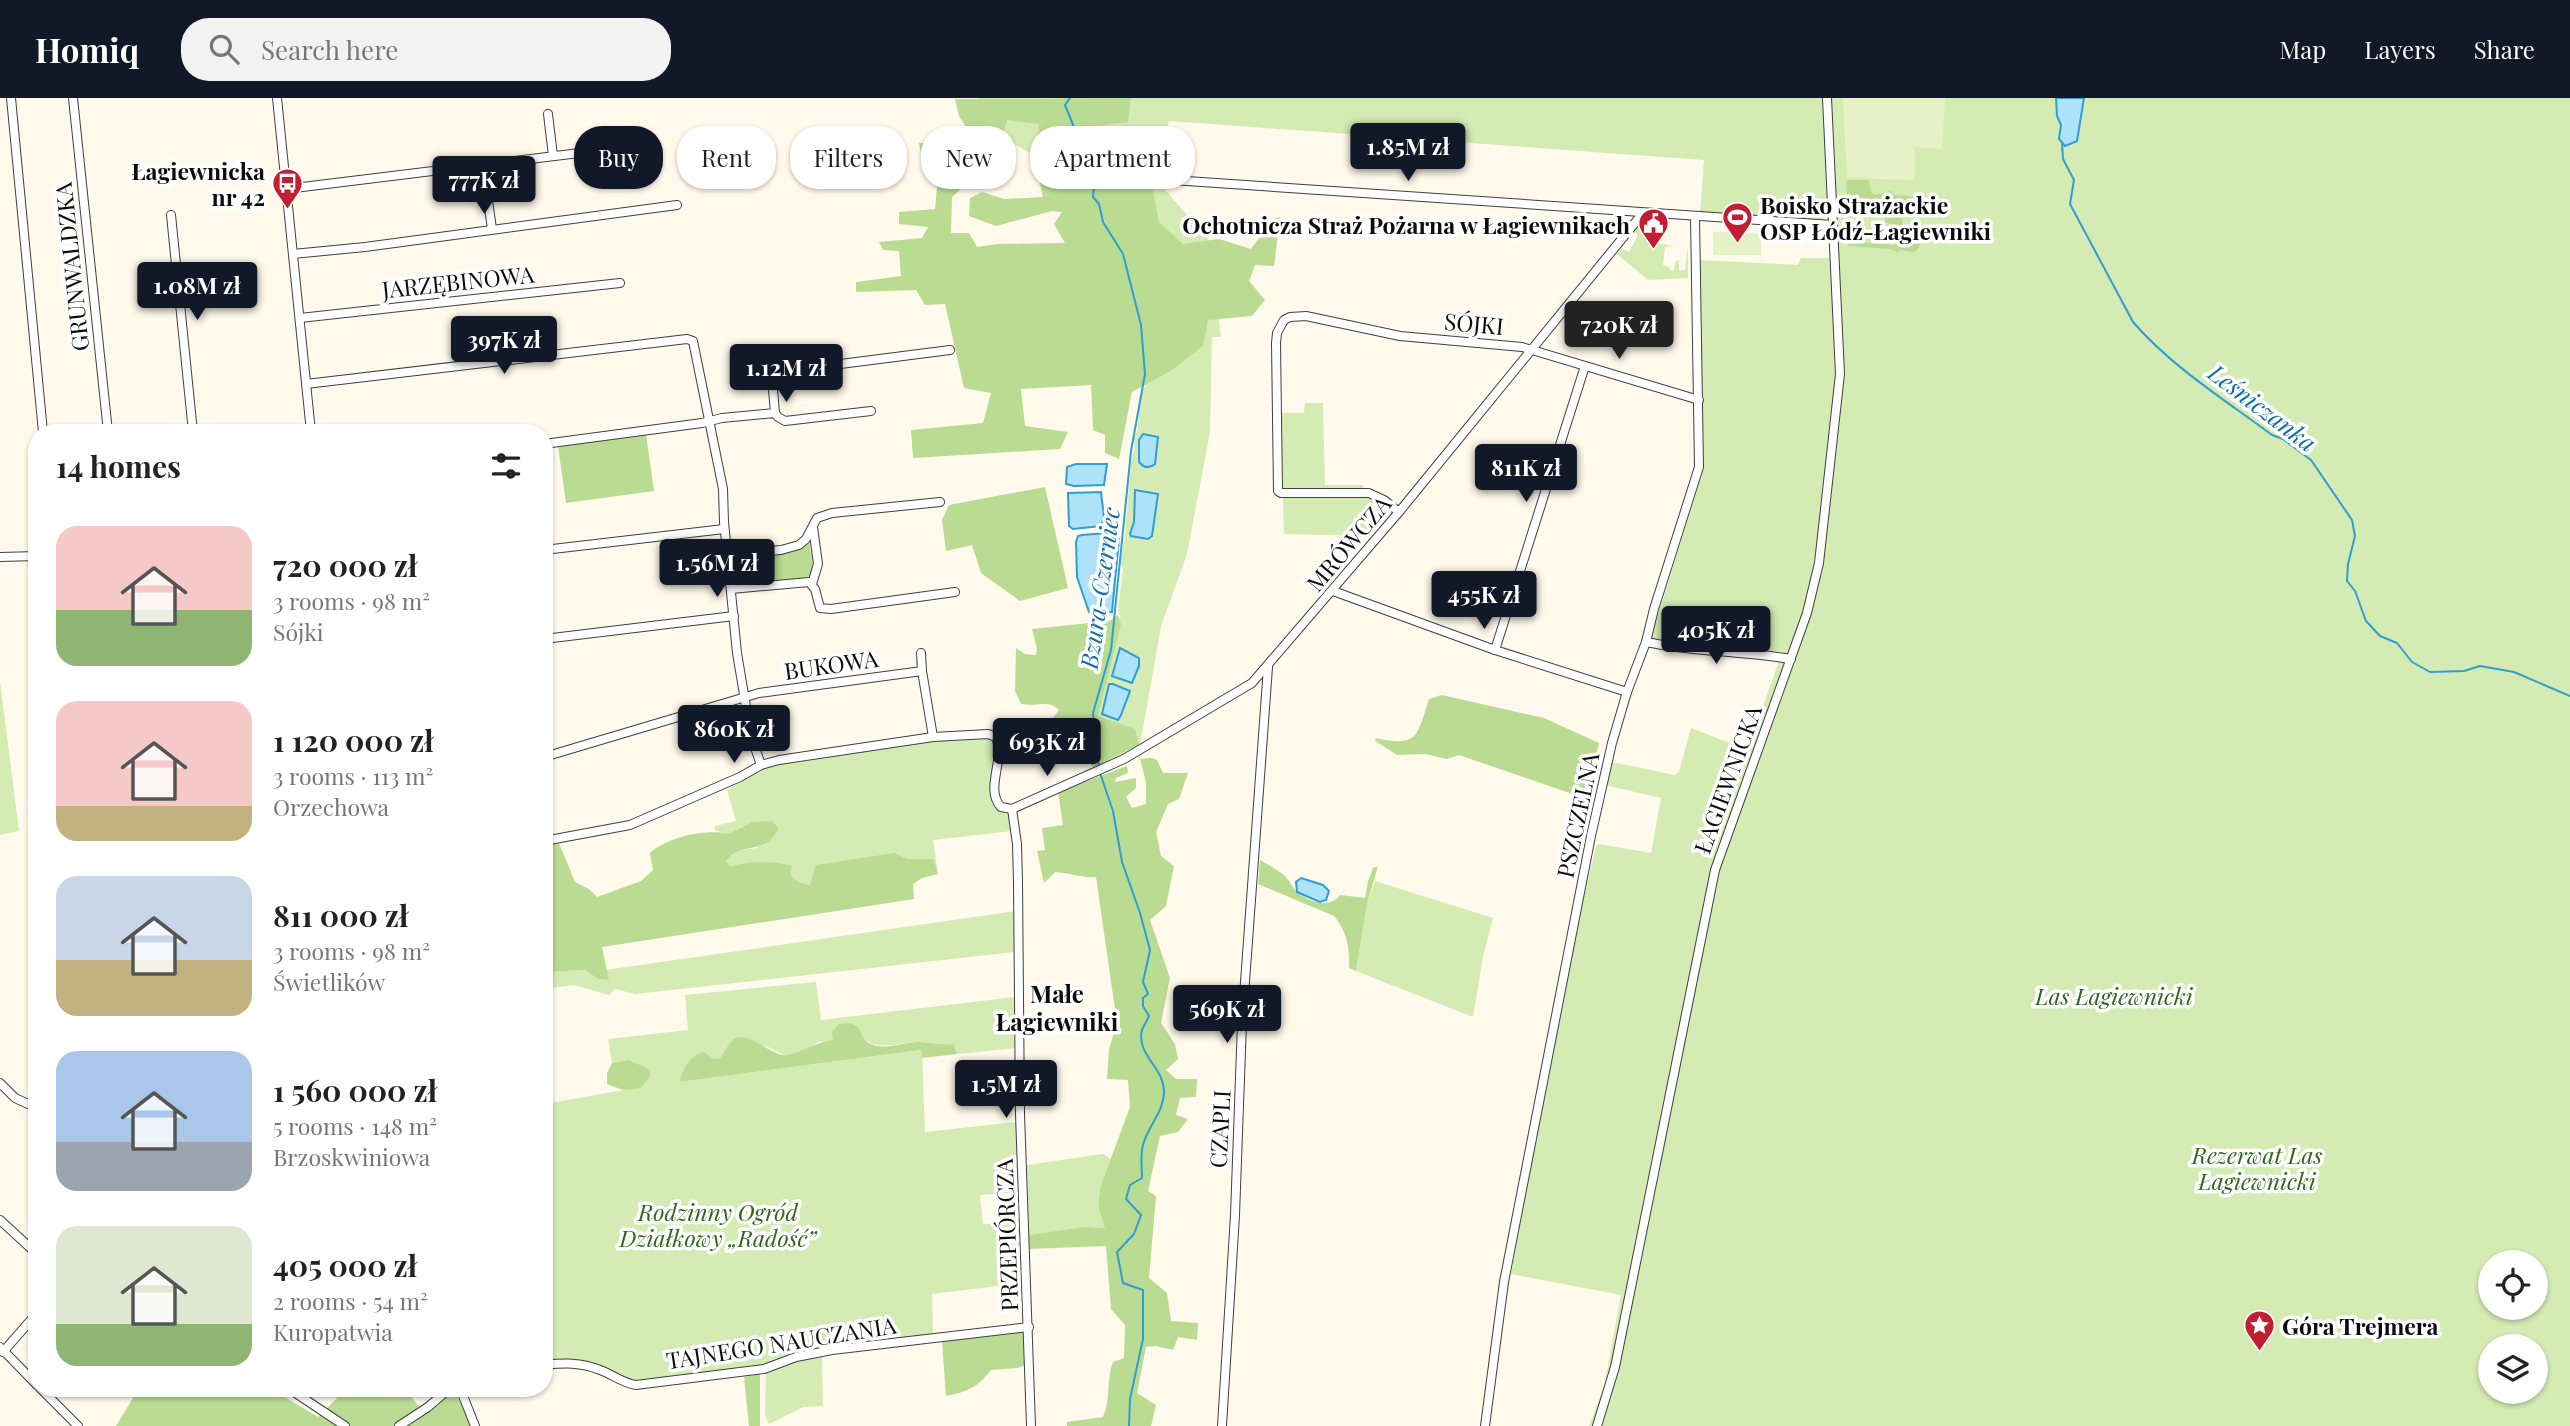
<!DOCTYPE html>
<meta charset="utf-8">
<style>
body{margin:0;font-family:"Playfair Display",serif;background:#f2f2f2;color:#222;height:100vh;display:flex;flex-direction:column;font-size:26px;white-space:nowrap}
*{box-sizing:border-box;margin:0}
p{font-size:23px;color:#767676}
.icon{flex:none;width:38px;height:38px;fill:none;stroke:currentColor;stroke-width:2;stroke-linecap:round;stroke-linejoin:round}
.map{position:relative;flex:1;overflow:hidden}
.panel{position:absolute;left:28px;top:326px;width:525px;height:973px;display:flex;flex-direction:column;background:#fff;border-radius:28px;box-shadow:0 2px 5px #0004}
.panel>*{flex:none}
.guide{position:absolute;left:574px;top:28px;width:665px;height:63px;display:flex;gap:14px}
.buttons{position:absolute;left:2478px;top:1152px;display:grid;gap:14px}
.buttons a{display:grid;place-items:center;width:70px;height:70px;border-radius:50%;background:#fff;box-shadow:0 2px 5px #0004;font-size:35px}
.price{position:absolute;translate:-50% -60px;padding:0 16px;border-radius:7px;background:#111827;color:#fff;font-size:23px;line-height:46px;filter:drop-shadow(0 2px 4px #0008)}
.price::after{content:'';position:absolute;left:50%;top:42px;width:21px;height:16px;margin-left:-10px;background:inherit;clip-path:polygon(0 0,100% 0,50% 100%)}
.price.selected{background:#222;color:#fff}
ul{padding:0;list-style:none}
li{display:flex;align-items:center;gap:21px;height:175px;padding:0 28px}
li span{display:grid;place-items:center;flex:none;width:196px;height:140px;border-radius:21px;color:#555}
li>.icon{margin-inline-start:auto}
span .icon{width:84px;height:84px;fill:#fffc;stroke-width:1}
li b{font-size:30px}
h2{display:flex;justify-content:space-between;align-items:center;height:84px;padding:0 28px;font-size:30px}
.pill{padding:0 24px;border-radius:28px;background:#fff;box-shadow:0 2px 5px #0004;font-size:24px;line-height:63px}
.pill.selected{background:#111827;color:#fff}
header{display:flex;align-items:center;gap:42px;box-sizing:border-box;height:98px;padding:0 35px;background:#111827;color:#fff}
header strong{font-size:33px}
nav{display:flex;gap:38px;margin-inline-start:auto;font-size:24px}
.search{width:490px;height:63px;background:#f2f2f2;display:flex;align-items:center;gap:18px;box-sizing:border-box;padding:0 24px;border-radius:28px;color:#767676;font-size:26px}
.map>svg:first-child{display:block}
</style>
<header>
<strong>Homiq</strong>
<div class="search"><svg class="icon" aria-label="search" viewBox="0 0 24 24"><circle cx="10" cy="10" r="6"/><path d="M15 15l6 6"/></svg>Search here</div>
<nav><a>Map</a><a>Layers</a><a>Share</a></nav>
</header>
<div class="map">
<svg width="2570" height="1328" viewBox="0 0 2570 1328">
<rect width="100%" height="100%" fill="#fffaeb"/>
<g fill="#d4ebb3" fill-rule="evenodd">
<path d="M978,0H2570V1328H1589L1604,1289L1621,1197L1511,1176L1570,857L1596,749L1598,746L1651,755L1661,700L1605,687L1611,664L1675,677L1679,674L1691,630L1748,652L1782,554L1705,548L1651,540L1704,370L1699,162L1798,167L1801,160H1830L1827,102L1823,107V113L1827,112L1823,122L1700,115L1704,62L1169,23L1160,47L1129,74L1161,76L1166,93L1209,142L1221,239H1212L1210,334L1187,456L1161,528L1140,647L1104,668L1093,638L1120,518L1118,512L1123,471L1120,464L1125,439L1131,363L1135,350L1133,342L1138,330L1140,298L1146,286L1145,279L1090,80L1085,73L1066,75L971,22ZM2490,1164H2536V1209H2490ZM2490,1248H2536V1293H2490Z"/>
<path d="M1641,126L1655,127L1654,142L1668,143L1649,142L1650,144L1674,148L1665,149L1663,167L1669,169L1670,172L1673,173L1676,163L1679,162V172H1685L1688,149V180L1648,182L1617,156L1622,150L1629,154L1638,137L1634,134Z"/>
<path d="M1305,305H1323L1325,387H1363L1364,393H1285L1280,389L1279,318L1281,315H1304Z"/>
<path d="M1370,397L1385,407L1388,416L1371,438L1284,436L1283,398Z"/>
<path d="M0,583L19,733L0,737Z"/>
<path d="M991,641L995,644L992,701L1000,713L1009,717L1012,733L933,742L938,776L934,761H907L815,775L810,787L798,784L791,777L792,769L730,770L725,764C734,752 745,751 759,750L715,732V728L736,723L727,692L764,671L780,666L923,643Z"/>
<path d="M1375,783L1493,820L1483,859L1473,919L1356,873L1367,806Z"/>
<path d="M1016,813L1014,854L635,896L615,891L609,897L574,887L544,891V874L585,872L598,881L609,882L605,872Z"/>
<path d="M816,884L821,922L1015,899L1016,950L957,956L954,946C941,947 931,945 919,944C899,944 881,954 863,940L818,944L807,952L784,957L766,948H730L719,961L712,960L679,984L922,952L925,1034L1016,1024L1020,1094L980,1097L983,1126L1022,1124L1023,1185L932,1196L933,1236L758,1269L636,1283L577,1262L544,1264V1006L641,989L634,966L628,962L612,965L608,941L688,932L685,897Z"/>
<path d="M1103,1056L1111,1061L1100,1090L1098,1109L1105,1130L1083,1129L1029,1137L1027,1067Z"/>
<path d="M822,1256L823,1308L803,1309L769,1326L765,1317L766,1274L797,1262Z"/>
</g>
<g fill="#b9dc92">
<path d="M1131,0L1128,24L1087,29L1088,73L1081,67H1035L1039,26L1007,22L998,53L977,63L973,80L952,99L951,135H969L977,149L997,146L1065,145L1054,126L1062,114L1052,113L996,128L969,118L970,100L982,94L1004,101L1043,99L1040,85L1047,80L1070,82L1107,76L1152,86L1159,124L1183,146L1219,141L1251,151L1272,121L1280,119L1274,168L1255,167L1249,183L1265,202L1252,218L1208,222L1203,248L1172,272L1132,294L1119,361L1105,355V337L1093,332L1091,287L1021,291L1025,328L1068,334L1060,351L913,360L911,332L983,325L991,295L964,290L945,206L925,207L916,192L856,194V184L901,178L899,153L883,152L879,144L922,140L928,129L899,126V114L935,111L939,67L923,65L919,45L973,40L959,18L955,1Z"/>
<path d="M1846,82H1869L1871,94L1875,97L1891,93L1894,97L1917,99L1916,105H1902C1901,114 1900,127 1907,134L1916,135L1919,130H1928L1931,133L1929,137L1923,138L1924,142L1920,144L1919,150L1914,154L1900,152L1898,154L1891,151L1848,148L1850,143L1895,147L1896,128L1885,124L1887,109L1875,104L1847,101Z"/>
<path d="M646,336L654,393L566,405L558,348Z"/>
<path d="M1045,389L1068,490L1020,503L981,475L972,447L946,453L942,422L949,407Z"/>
<path d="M809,443L814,474L805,482L734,487L731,469L737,456L798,450Z"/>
<path d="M1118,517L1121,526L1098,618L1135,631L1139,646L1093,670L1083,650L1082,639C1056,633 1030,641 1003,638L996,627L1053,620L1059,612C1049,601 1036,609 1021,606L1015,593L1016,550L1025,556L1036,557L1037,551L1032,531L1109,523Z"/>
<path d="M1442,597L1544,620L1599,645L1596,658L1584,659L1583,670L1592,681L1587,701L1459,657L1447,661L1425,656L1397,657L1375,643L1376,640C1419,650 1417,637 1429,601Z"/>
<path d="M1151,660L1157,662L1163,675H1188L1179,701L1168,706L1156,734L1161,758L1174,768L1166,808L1150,822L1170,880L1161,925L1175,946L1178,961L1166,972L1176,981H1197L1196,999L1180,1000L1176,1017L1188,1021L1178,1034L1160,1038L1148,1093L1156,1098L1149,1180L1167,1195L1171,1223L1198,1225L1197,1242L1178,1239L1173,1252L1156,1248L1146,1249L1137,1295L1156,1307L1151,1328H1067V1324L1103,1319C1111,1301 1106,1282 1113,1264L1124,1260L1125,1227L1111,1211L1106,1148L1029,1151V1137L1083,1129L1105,1130L1098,1109L1100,1090L1130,1009L1128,982L1107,981L1109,951L1117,925L1096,779C1082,780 1070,775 1055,774L1044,785L1037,753L1045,752L1042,730L1063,727L1058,694L1127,668L1128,675L1116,680L1115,684L1136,680V690L1126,699L1132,710L1146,706V684L1140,661Z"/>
<path d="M772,723L778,730C769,757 740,743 726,763L730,769C750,762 772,763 792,768L791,777L798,784L810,787L816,767L895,755L907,761H934L938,776L922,780L913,786L914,801L602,849L609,882L598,881L585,872L544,874V748L559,745L575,784L589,791L597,799L641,783L653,772L650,755C667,739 706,730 729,736L753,724Z"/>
<path d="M1260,762C1269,767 1278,772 1285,778C1289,782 1291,787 1295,792C1306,803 1330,812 1340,797L1365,800L1368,783L1373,770L1378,768L1367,806L1356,873L1349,870C1350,851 1347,833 1334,818L1258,786Z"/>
<path d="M851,925L858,929C861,935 864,943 871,946C887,953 905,943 921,944C933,945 942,947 954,946L957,956L922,960L921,952L679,984C684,970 688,958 704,954L712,960L719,961C724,956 727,948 732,943C745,929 772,959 786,957C804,954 816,944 833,942L832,934L839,926Z"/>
<path d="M628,962L647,970L651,976L641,990L623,992L607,986V975L612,965Z"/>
<path d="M1017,1234H1024L1027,1266L1018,1270L991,1272C978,1289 967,1294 946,1298L942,1243Z"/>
<path d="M760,1276V1328H749L744,1279Z"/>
<path d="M139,1290H270L318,1319L337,1300L327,1290H405L419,1309L437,1296L438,1290H458L457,1298L472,1328H116Z"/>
</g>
<g fill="#e6f2c5">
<path d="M1843,0H1945L1942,51L1915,49L1914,82L1847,80Z"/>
<path d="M1713,134L1761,135V157H1713Z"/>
</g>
<g fill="#ade2f9" stroke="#319ed3" stroke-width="2">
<path d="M2056,0H2084L2077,43L2065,48L2059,41L2061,27L2057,18Z"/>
<path d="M1143,336L1158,339L1155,366C1149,371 1144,370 1139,364V342Z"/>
<path d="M1076,366H1107L1104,387L1074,388L1066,386L1067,369Z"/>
<path d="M1135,392L1158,396L1152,438L1148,441L1131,438L1130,436L1134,424Z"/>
<path d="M1101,394L1104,419L1101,428L1073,431L1069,428L1068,395Z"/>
<path d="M1107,435L1119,441L1112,514H1089L1077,479L1076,444L1078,438L1082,437Z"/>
<path d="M1120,550L1139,560V568L1132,585L1112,578Z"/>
<path d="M1109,586H1113L1130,593L1121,617L1118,622L1102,616Z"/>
<path d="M1301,780L1323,787L1329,793L1326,802L1320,804L1297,794L1296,784Z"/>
</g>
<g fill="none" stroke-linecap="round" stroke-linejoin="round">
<g stroke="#319ed3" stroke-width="2">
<path d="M1070,0L1065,7L1076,34L1074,42L1086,45L1081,67L1086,74L1095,81L1093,99L1099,106L1103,124L1123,156L1141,227L1145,276L1131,353L1111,552L1093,615L1099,669"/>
<path d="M2062,46L2063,61L2074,82L2070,106L2133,224C2172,269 2225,302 2272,337L2283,341L2311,362L2352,422L2355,438L2348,466L2347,483L2355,493L2366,523L2380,538L2397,545L2412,564L2430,574L2464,573L2480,568L2514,574L2570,598"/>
<path d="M1100,675L1113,713L1122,764L1140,815L1150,852L1143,884L1148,896L1143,900V908L1149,918C1147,923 1144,927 1142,932C1136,956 1163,969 1164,992C1165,1013 1148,1027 1143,1047C1140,1057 1142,1070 1142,1080L1130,1087L1126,1101L1141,1117L1134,1136L1117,1154L1123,1185L1143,1192V1241L1130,1301L1129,1328"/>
</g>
<defs>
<g id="minor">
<path d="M11,0L43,334"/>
<path d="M73,0L108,334"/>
<path d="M277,0L311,334"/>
<path d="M548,16L553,58"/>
<path d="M483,67L492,131"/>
<path d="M1172,82L1833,127"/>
<path d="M286,91L620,50"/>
<path d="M171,117L193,334"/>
<path d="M293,156L365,149L677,107"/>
<path d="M300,220L620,185"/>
<path d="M306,286L687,241L693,243L723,391L724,424L737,555L751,638L761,667"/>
<path d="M775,315L772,280L778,274L950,252"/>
<path d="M544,346L702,325L722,320L775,315L778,319L785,323L871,313"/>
<path d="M1399,414L1384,402L1369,395H1281L1278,393L1276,245L1277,235L1284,222L1290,219L1306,218L1400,238L1522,249L1699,302"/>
<path d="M544,452L724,431"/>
<path d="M727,456L781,452L799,447L806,441L817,420L832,415L940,404"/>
<path d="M0,459L37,458"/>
<path d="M812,486L818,466L813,429"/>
<path d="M731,491L809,484L815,491L820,510L831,511L955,494"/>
<path d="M1333,493L1495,552L1627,594"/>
<path d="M544,541L734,518"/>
<path d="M1646,544C1694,554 1743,553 1791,561"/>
<path d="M1495,552L1585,268"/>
<path d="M921,555L922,573L933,639"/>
<path d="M544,659L759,595L922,573"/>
<path d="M1012,711L1124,661L1252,585L1399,414L1643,115"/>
<path d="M1012,711L1017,746L1018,784L1020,1016L1031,1328"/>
<path d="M544,743L630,727L740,679L761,667L779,662L933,639L988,636L996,639C1006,661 984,691 1001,709L1012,711"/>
<path d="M0,985L15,1000L37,1010"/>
<path d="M0,1122L37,1156"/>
<path d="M0,1249L37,1287"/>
<path d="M3,1254L37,1215"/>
<path d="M544,1267C564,1265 580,1264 600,1272C612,1276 622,1285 636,1287L764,1271L796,1259L832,1252L1029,1229"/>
<path d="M40,1290L78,1328"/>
<path d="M288,1290L345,1328"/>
<path d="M460,1290L475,1328"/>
<path d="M399,1328L428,1309L450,1290"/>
<path d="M1222,1328L1235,1117L1242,925L1268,569"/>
<path d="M1485,1328L1504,1184L1591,738L1612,645L1627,594L1646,544L1654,511L1699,369L1695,119"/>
<path d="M1597,1328L1615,1269L1715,772L1807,515L1819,465L1840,276L1827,0"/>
</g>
</defs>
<use href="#minor" stroke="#3f3f3f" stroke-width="10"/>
<use href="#minor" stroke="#fff" stroke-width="8"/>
</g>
<defs>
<symbol id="bus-pin" viewBox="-11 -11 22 30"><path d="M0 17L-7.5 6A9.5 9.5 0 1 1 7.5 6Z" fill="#c21e32" stroke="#fff"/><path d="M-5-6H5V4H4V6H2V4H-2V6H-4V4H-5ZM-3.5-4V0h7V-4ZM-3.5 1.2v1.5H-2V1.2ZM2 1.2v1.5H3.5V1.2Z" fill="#fff"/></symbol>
<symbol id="stadium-pin" viewBox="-11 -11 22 30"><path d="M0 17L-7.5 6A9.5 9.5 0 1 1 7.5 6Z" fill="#c21e32" stroke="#fff"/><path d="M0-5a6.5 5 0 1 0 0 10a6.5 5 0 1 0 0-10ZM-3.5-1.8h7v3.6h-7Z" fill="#fff"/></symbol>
<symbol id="civic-pin" viewBox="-11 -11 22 30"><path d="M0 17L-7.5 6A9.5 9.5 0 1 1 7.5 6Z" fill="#c21e32" stroke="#fff"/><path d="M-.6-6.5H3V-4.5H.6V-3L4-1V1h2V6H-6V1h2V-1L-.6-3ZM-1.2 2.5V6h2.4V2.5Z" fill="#fff"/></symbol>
<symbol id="sight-pin" viewBox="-11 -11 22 30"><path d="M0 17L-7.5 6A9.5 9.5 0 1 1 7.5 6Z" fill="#c21e32" stroke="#fff"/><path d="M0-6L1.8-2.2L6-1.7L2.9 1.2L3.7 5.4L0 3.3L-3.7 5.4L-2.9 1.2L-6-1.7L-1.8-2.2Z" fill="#fff"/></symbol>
</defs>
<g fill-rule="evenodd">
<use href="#bus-pin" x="270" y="68" width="35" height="47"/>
<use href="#stadium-pin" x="1720" y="102" width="35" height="47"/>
<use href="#civic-pin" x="1636" y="108" width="35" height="47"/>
<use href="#sight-pin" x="2242" y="1210" width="35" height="47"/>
</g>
<g text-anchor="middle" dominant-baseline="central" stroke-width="7" stroke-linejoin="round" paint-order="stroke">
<g font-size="23" font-weight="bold" fill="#0c0c0c" stroke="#fff" text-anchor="end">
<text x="265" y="72">Łagiewnicka<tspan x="265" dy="26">nr 42</tspan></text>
<text x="1760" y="106" text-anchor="start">Boisko Strażackie<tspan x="1760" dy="26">OSP Łódź-Łagiewniki</tspan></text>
<text x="1630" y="126">Ochotnicza Straż Pożarna w Łagiewnikach</text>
<text x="2282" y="1227" text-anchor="start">Góra Trejmera</text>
</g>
<g font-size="23" fill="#0c0c0c" stroke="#fff">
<text transform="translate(71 169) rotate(-96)">GRUNWALDZKA</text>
<text transform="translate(458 183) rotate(-6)">JARZĘBINOWA</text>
<text transform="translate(1474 225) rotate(5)">SÓJKI</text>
<text transform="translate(1348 445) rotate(-50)">MRÓWCZA</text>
<text transform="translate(831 566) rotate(-8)">BUKOWA</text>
<text transform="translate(1727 681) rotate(-70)">ŁAGIEWNICKA</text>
<text transform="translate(1577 717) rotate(-78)">PSZCZELNA</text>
<text transform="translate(1219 1031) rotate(-87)">CZAPLI</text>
<text transform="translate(1006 1137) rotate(-92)">PRZEPIÓRCZA</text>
<text transform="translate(781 1244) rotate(-9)">TAJNEGO NAUCZANIA</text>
</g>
<g font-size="23" font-style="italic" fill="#2f661a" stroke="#fff">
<text x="2114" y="897">Las Łagiewnicki</text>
<text x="2257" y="1056">Rezerwat Las<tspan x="2257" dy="26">Łagiewnicki</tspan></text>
<text x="718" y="1113">Rodzinny Ogród<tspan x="718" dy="26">Działkowy „Radość”</tspan></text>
</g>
<g font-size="24" font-style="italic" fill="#106ea3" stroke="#fff">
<text transform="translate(2263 309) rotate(37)">Leśniczanka</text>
<text transform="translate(1099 490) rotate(-82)">Bzura-Czerniec</text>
</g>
<g font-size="24" font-weight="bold" fill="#0c0c0c" stroke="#fff">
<text x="1057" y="895">Małe<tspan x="1057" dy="28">Łagiewniki</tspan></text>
</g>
</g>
</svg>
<div class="buttons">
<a><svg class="icon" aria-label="locate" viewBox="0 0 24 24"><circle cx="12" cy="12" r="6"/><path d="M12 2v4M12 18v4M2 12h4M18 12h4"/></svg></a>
<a><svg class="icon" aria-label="layers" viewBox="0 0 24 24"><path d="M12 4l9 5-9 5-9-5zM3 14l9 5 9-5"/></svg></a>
</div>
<b class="price" style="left:1408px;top:85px">1.85M zł</b>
<b class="price" style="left:484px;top:118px">777K zł</b>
<b class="price" style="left:197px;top:224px">1.08M zł</b>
<b class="price selected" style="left:1619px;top:263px">720K zł</b>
<b class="price" style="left:504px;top:278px">397K zł</b>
<b class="price" style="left:786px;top:306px">1.12M zł</b>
<b class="price" style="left:1526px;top:406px">811K zł</b>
<b class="price" style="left:717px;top:501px">1.56M zł</b>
<b class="price" style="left:1484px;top:533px">455K zł</b>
<b class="price" style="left:1716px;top:568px">405K zł</b>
<b class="price" style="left:734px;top:667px">860K zł</b>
<b class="price" style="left:1047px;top:680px">693K zł</b>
<b class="price" style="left:1227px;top:947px">569K zł</b>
<b class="price" style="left:1006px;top:1022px">1.5M zł</b>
<div class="guide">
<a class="pill selected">Buy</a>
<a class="pill">Rent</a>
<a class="pill">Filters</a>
<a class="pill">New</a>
<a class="pill">Apartment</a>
</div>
<section class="panel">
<h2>14 homes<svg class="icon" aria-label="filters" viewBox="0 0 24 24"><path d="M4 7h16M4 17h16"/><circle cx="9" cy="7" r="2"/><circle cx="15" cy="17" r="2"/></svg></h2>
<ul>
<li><span style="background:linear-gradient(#f6c9c9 60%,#8fb573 0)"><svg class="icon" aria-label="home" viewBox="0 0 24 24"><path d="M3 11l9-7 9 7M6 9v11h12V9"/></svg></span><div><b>720 000 zł</b><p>3 rooms · 98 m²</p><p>Sójki</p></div></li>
<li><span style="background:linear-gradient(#f6c9c9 75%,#c2b280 0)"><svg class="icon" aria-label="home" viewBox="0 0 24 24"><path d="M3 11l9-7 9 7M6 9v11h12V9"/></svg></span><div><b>1 120 000 zł</b><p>3 rooms · 113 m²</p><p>Orzechowa</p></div></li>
<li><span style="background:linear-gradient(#c9d6e8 60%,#c2b280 0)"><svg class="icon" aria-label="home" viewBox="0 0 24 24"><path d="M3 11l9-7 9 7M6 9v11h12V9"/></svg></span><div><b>811 000 zł</b><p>3 rooms · 98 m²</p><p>Świetlików</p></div></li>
<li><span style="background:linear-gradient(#a9c7e8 65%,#9aa5b1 0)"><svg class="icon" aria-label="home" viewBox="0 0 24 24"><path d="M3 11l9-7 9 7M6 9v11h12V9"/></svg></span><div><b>1 560 000 zł</b><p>5 rooms · 148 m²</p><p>Brzoskwiniowa</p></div></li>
<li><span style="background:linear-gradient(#dfe7d0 70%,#8fb573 0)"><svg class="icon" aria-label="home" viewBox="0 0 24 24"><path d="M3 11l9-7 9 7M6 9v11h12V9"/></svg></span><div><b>405 000 zł</b><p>2 rooms · 54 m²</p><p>Kuropatwia</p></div></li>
</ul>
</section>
</div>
